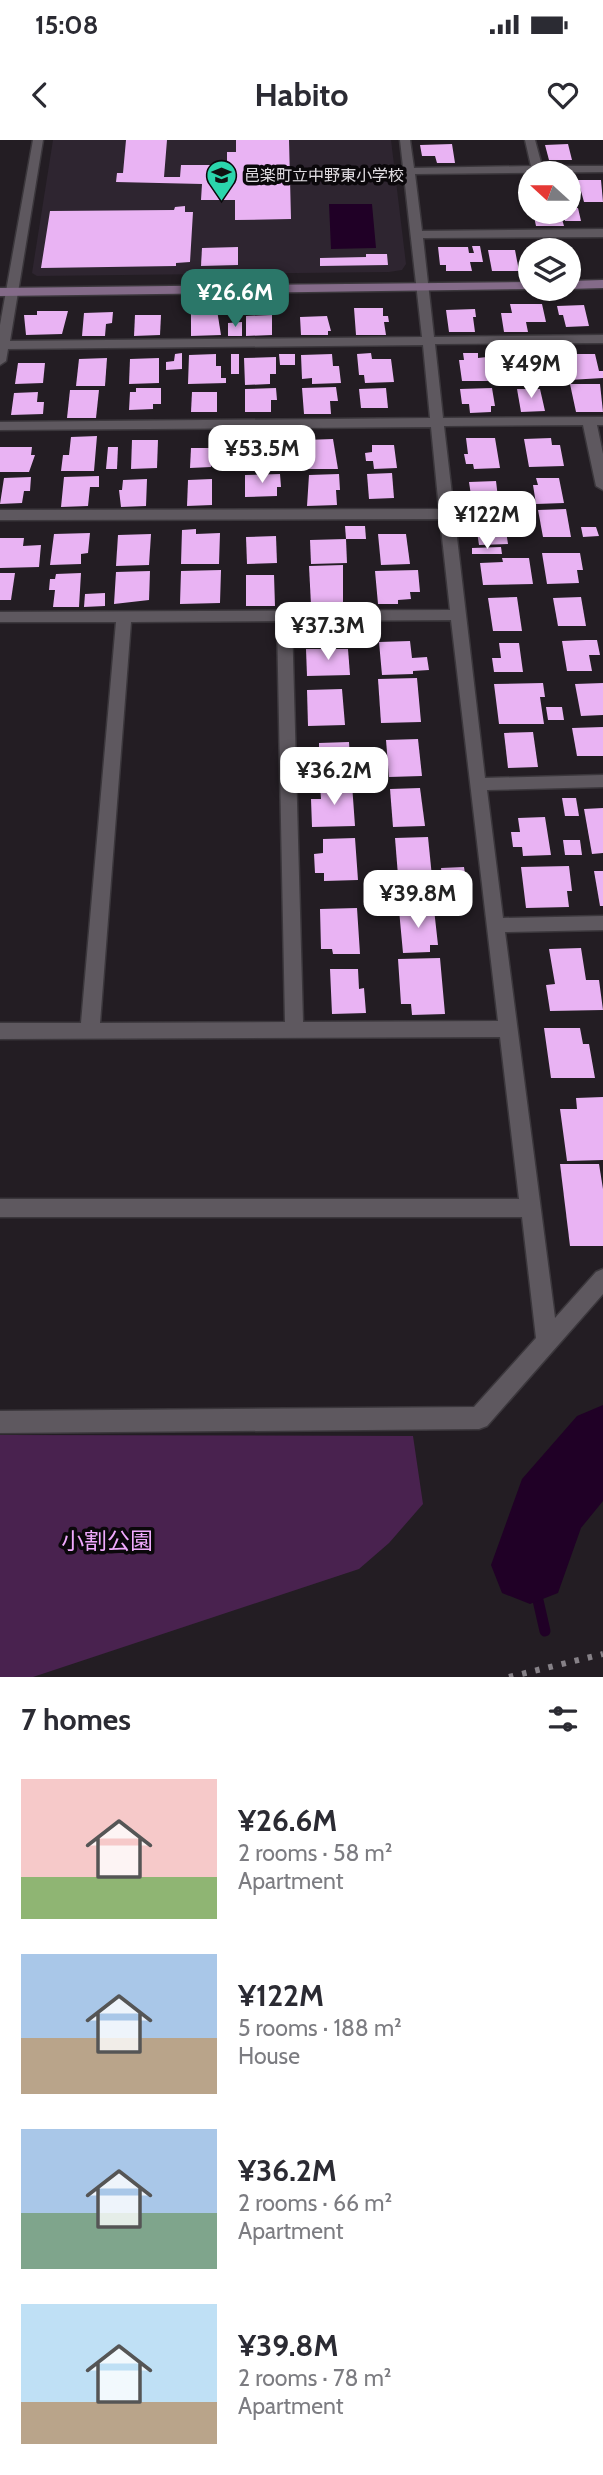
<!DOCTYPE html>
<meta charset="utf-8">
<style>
body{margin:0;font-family:Cabin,"Noto Sans JP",sans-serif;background:#f7f7f7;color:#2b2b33;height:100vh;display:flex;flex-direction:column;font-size:26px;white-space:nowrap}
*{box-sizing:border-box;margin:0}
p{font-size:23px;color:#7c7c81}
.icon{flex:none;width:38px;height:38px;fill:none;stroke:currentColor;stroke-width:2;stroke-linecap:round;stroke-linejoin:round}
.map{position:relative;height:1537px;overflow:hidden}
.sheet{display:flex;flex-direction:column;background:#fff;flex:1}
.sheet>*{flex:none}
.needle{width:46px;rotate:291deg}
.tools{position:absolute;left:518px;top:21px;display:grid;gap:14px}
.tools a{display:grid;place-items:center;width:63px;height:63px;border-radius:50%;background:#fff;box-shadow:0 2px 5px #0004;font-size:35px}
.price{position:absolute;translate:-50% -60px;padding:0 16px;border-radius:14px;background:#fff;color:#222;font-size:23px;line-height:46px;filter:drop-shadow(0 2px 4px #0008)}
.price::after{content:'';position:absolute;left:50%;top:42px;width:21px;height:16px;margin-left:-10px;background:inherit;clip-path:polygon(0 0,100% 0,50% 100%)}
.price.selected{background:#2b7769;color:#fff}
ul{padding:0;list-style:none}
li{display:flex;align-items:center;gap:21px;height:175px;padding:0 21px}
li span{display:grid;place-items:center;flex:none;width:196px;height:140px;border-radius:0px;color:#555}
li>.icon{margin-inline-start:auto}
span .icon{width:84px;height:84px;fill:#fffc;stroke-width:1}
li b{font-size:30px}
h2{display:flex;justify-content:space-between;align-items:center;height:84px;padding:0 21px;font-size:30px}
.status{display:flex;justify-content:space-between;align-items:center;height:49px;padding:0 35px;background:#fff;direction:ltr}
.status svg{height:19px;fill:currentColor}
header{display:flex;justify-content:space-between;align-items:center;height:91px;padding:0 21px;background:#fff;font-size:32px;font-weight:800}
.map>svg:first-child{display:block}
</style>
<div class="status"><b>15:08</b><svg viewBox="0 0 49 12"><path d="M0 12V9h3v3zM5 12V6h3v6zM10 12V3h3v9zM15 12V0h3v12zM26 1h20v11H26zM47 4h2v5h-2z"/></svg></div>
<header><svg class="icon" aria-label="back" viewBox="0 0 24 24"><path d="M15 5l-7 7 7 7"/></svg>Habito<svg class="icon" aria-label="heart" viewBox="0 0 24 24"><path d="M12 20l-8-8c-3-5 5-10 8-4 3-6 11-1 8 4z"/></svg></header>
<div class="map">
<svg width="603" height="1537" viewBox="0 0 603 1537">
<rect width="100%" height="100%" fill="#231d23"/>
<path fill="#2e2530" d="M53,0H391L406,124L402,130L389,132L37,136L32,133Z"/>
<path fill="#49224f" d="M0,1295L413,1296L423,1364L389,1403L359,1429L33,1537H0Z"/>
<path fill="#200026" d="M329,64H372L376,108L331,109Z"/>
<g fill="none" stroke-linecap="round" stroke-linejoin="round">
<path stroke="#200026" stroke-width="11" d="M530,1425L545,1491"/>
<path fill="#200026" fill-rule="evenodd" d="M603,1265V1361L581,1388L558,1453L530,1464L502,1453L491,1425L522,1339L577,1276Z"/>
</g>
<g fill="#e9b3f3">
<path d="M126,0H167L164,37H180L181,25H227V12H236V0H289L291,79L235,80V60H201L202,44L116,42L117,33H123Z"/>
<path d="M452,4L455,23H437L435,16H422L420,5Z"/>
<path d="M568,4L572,20H549L545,5Z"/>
<path d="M578,40H601L603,62H584Z"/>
<path d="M185,66V72H193L190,122L176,123V126L41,128L50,71L174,70L175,67Z"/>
<path d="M569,68H578L581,81H565L563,72H569Z"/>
<path d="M533,72H560L564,86H536Z"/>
<path d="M472,106H480L483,122H470L472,131H446V125H440L438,107H468L469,113H474Z"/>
<path d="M238,107V125L201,126L202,108Z"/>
<path d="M488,110H515L519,131H492Z"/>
<path d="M366,114H387L388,125L320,126V118L366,117Z"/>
<path d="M510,164H542L546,182H526L528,192H504L501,173H512Z"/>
<path d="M584,165L589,186L566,187L563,175H559L557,166Z"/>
<path d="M354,168H383V176H388L389,182H384L386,195H356Z"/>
<path d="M475,169L476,177H473L475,192H449L446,170Z"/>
<path d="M217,170L221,195L191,196V171Z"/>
<path d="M37,171H68L62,194L26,195L24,175H37Z"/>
<path d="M113,172L112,183L106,184L105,196H82L84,173Z"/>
<path d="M135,175H161L160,195L134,196Z"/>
<path d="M272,175V195L246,196V176Z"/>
<path d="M327,176L331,191H328V195H301L300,177Z"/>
<path d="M242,182V196H228V183Z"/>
<path d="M182,213V229L166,230V222L174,221L175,214Z"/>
<path d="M371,213L372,219H391L394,242L365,243L364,235H359L357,214Z"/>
<path d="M463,213H478V218L487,217L491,241H462L459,220H464Z"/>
<path d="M507,213H539L542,228H538L541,241L511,240Z"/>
<path d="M216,214V226H221V238H226V243L188,244L189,215Z"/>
<rect x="231" y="214" width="8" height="20"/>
<path d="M279,214H295V225H280Z"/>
<path d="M332,214L333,226H339L341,243L312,244V238L302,239L301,215Z"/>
<path d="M569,214H595L599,231H603V238L569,240L565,220H570Z"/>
<path d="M276,217V234H270V244L245,245L244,218Z"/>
<path d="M107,218L105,246H76L79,219Z"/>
<path d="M159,218V243L129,244L130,219Z"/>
<path d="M18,223H45L43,243L15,244Z"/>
<path d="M570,244H600L603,272H576Z"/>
<path d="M336,247L338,261H330L331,274H304L302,248Z"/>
<path d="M136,248H161V264H153V269L129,270L130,252H136Z"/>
<path d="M276,248L277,260H271V272H245V249Z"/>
<path d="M386,248L388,268H361L359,249Z"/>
<path d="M492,248L495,266H491V272L470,273L469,264H462L460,249Z"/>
<path d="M517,249H540L545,271L521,272Z"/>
<path d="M70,250H99L96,278H67Z"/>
<path d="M38,252L37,262H44L43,274L11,275L14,253Z"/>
<path d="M192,252H217V272H191Z"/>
<path d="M217,295H239L240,309H217Z"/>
<path d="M97,296L94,331H61L63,315H69L71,297Z"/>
<path d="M466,298H495L500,328L474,329L473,324H466L464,314H468Z"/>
<path d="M551,298L552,305H560L564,326L529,327L524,299Z"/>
<path d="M333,299L338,329H307L305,300Z"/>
<path d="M132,300H158L157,328L131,329Z"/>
<path d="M251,301H275L276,329L251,330Z"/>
<path d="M372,305H394L397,328L374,329L373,321H366L365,313L372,312Z"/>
<path d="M0,307H32L31,315H35L29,332H0Z"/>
<path d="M108,307H118L117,329H106Z"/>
<path d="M191,308H211V327L190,328Z"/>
<path d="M392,333L394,358L369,359L367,334Z"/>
<path d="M280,334L281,347H277V356L245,357V335Z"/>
<path d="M339,334L340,350H336L337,365L307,366L309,335Z"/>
<path d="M99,336V347H90L88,366L61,367L64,337Z"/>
<path d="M31,337L30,351H24L22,363L0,364L4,338Z"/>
<path d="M536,338H559L564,363L536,364L533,345H538Z"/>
<path d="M147,339L146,366L121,367L119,350H122L123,340Z"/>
<path d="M212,339V365L187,366L188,340Z"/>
<path d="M496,341L499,366H484L483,362H472L469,342Z"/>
<path d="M566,369L571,397H543L538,370Z"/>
<path d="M475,378H504L508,404L479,405Z"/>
<path d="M345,386H365L366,399H346Z"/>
<path d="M581,387H596L599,396L583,397Z"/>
<path d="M196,389V394L220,393L219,424H181L182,390Z"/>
<path d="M90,393L88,413L81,414V424L50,425L54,394Z"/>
<path d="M151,394L149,425L116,426L118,395Z"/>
<path d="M378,394H406L410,424L381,425Z"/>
<path d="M276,396L277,423L247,424L246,397Z"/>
<path d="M0,398H24L23,406L41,405L39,427L0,428Z"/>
<path d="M346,399L347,423L311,424L310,400Z"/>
<path d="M501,407L502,414H472V408Z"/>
<path d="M542,413H580L583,430H577L579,443L547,444Z"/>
<path d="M502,418H529L533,444L483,445L480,423L503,422Z"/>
<path d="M343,425V464L311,465L309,426Z"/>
<path d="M221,430L220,463L180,464L181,431Z"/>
<path d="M418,430L420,452H410L411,459L398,460V464H378L375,431Z"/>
<path d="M150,431L149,460L114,464L116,432Z"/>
<path d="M0,433H15L11,460H0Z"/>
<path d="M81,433L79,467H53L55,450H49L50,439H55L56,434Z"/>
<path d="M246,435H274L275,466H246Z"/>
<path d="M105,453V466L84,467L85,454Z"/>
<path d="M517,457L522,491H493L488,458Z"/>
<path d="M581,457L586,486H558L553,458Z"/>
<path d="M586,500H597L600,515H589L592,531H567L562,501Z"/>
<path d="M410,501L412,518L427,517L429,530L413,531V534L382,535L379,502Z"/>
<path d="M499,503H519L523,532H494L492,518H501Z"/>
<path d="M306,509H348L350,535L307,536Z"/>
<path d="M417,538L421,582L381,583L378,539Z"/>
<path d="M543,543L545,557H540L544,584H499L494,544Z"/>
<path d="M603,543V575L581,576L575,544Z"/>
<path d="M342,549L345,585L308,586L307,550Z"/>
<path d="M546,567H562L564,580H548Z"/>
<path d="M603,587V616H577L572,588Z"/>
<path d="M533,592L538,627L508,628L504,593Z"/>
<path d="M418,599L422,636L389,637L386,600Z"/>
<path d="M349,602L351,640L326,641V638H315L314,613H319V603Z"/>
<path d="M352,644L355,686L312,687L311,659H321L320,645Z"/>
<path d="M420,648L425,686L393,687L390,649Z"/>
<path d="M562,658H576L579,676H565Z"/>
<path d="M603,668V713L592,714L584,669Z"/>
<path d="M545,677L551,715L523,716L522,707H513L511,692H520L518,678Z"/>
<path d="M428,697L433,747L399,748L395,698Z"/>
<path d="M355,698L358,740L324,741V733H315L314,714L323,713V699Z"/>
<path d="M563,700H580L582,715H565Z"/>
<path d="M569,726L572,751H567L569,767L526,768L521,727Z"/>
<path d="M464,727L467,747L443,748L441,728Z"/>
<path d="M594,731H603V766H600Z"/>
<path d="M357,768L360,814H333L332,809H321L320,769Z"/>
<path d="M434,769L438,805H430V812L403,813L399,770Z"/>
<path d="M581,808L586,840H599L603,870L550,871L546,845L555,844L549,809Z"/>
<path d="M440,818L445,874L412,875L411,864H401L398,819Z"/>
<path d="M330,829H358L359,849L364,848L366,873L332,874Z"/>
<path d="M544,888H580L583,904H589L595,938H551Z"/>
<path d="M603,957V1020L567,1021L560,969H577L576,958Z"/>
<path d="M560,1024H599L603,1049V1106H570Z"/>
</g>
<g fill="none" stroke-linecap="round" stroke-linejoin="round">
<defs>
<path id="street" d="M33,0H43L10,201L422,197L400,0H410L414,28L531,26L525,0H535L542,26H603V32L415,34L422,91L603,89V97L423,98L434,197L603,195V203L435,204L443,278L603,277V285H597L603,314V350L596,346L583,285L444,286L485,638L603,635V647L487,650L503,778L603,776V790L505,792L555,1178L596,1132L603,1129V1154L487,1286L479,1289L0,1293V1271L474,1267L536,1198L522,1077H0V1059H519L500,897L0,899V883H81L116,482H0V472L450,470L440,379L0,380V370L439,369L431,287L0,290V282L430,278L423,205L8,209L6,221L0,225V185ZM451,480L498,881L303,882L292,481ZM277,481L285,882L100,883L131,482Z"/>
<g id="secondary">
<path d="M603,140V148L569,149V141Z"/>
<path d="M530,142V149H534L0,156V148Z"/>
</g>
</defs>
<use href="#street" stroke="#3b373c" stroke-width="3"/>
<use href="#secondary" stroke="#3b373c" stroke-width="3"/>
<use href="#street" fill="#5e585f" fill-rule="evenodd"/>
<use href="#secondary" fill="#846b89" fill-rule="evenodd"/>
<path stroke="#868187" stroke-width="6" stroke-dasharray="4.5 9" stroke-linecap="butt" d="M509,1537L603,1514"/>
</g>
<defs>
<symbol id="school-pin" viewBox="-11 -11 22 30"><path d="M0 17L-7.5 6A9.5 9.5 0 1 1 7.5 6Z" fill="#2bd5ac" stroke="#0b080b"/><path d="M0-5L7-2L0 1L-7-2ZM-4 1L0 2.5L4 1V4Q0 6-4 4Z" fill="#111"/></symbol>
</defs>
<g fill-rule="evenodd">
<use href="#school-pin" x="204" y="18" width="35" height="47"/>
</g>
<g text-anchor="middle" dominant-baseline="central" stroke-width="7" stroke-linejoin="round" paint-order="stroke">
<g font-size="16" fill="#e0dce1" stroke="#0b080b" text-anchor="start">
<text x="244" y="35">邑楽町立中野東小学校</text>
</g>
<g font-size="23" fill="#f0aafd" stroke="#0b080b">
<text x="107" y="1401">小割公園</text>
</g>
</g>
</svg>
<div class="tools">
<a><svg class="needle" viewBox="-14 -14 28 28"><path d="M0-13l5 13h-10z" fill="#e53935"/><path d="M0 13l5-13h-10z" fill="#7c7c81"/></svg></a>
<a><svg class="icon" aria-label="layers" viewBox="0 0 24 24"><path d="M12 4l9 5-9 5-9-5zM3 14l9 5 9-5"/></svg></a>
</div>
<b class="price selected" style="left:235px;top:189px">¥26.6M</b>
<b class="price" style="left:531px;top:260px">¥49M</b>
<b class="price" style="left:262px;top:345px">¥53.5M</b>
<b class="price" style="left:487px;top:411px">¥122M</b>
<b class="price" style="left:328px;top:522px">¥37.3M</b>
<b class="price" style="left:334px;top:667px">¥36.2M</b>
<b class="price" style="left:418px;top:790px">¥39.8M</b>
</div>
<section class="sheet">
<h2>7 homes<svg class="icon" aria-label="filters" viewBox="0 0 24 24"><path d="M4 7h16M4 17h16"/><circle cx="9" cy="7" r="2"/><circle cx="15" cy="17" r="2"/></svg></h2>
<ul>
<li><span style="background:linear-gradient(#f6c9c9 70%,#8fb573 0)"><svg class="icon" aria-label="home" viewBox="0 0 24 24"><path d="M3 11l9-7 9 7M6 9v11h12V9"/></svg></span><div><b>¥26.6M</b><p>2 rooms · 58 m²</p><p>Apartment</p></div></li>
<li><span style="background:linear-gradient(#a9c7e8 60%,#b9a48a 0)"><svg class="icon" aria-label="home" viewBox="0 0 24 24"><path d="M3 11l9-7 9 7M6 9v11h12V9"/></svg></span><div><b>¥122M</b><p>5 rooms · 188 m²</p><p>House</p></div></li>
<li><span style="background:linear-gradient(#a9c7e8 60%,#7fa58c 0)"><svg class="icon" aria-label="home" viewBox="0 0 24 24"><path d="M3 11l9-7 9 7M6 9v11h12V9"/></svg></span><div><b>¥36.2M</b><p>2 rooms · 66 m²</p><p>Apartment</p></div></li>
<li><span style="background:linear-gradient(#bfe0f5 70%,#b9a48a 0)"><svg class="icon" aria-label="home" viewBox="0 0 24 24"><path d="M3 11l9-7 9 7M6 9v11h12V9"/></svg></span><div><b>¥39.8M</b><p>2 rooms · 78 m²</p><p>Apartment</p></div></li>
</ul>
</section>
